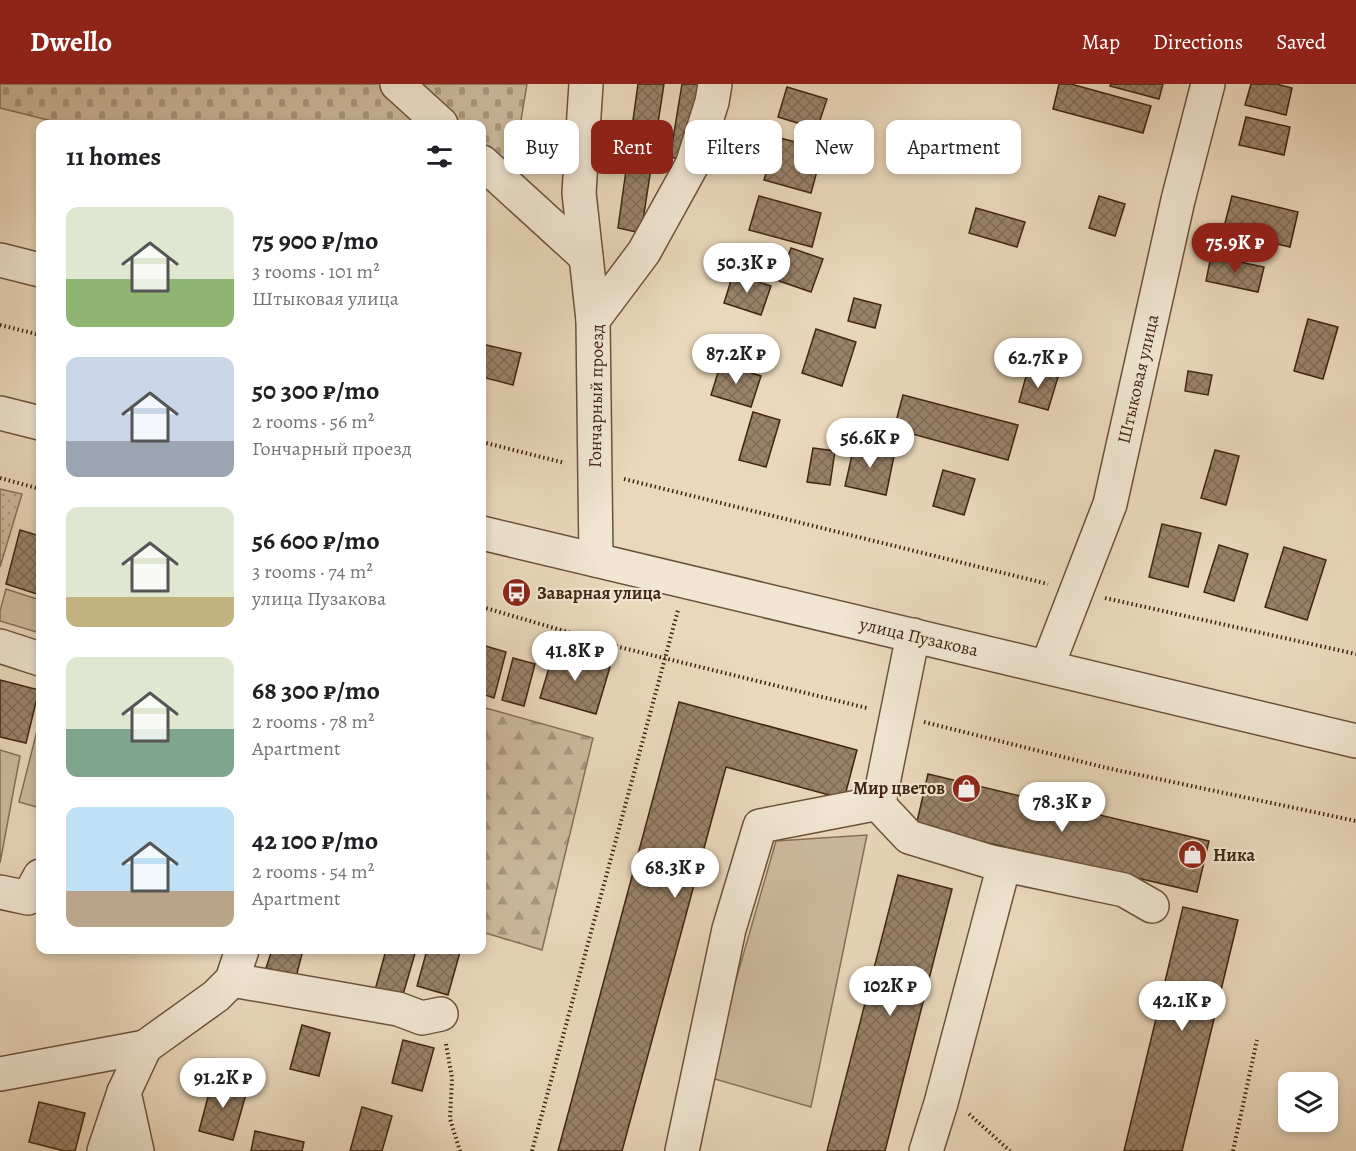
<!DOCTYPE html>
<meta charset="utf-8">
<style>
body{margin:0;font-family:Alegreya,serif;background:#f2f2f2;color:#202124;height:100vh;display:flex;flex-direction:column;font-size:22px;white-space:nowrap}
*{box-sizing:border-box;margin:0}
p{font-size:20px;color:#757577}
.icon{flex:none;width:33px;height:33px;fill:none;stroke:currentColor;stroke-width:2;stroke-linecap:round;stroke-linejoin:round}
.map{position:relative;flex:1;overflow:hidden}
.details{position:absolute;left:36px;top:36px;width:450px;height:834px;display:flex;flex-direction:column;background:#fff;border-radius:12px;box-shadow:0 3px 9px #0003}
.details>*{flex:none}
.banner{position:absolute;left:504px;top:36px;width:570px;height:54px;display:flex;gap:12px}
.controls{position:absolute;left:1278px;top:988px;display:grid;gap:12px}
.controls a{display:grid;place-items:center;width:60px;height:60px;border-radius:12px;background:#fff;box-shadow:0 3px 9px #0003;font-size:30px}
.price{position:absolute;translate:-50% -51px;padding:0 14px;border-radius:21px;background:#fff;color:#222;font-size:20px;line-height:39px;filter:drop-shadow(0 2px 3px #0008)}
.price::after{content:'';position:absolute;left:50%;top:36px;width:18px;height:14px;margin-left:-9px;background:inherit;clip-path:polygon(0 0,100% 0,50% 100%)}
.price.active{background:#8f2418;color:#fff}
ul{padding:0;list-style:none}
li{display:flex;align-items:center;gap:18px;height:150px;padding:0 30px}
li span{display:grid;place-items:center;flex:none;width:168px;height:120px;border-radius:12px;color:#555}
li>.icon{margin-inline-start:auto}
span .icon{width:72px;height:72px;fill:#fffc;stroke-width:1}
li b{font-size:26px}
h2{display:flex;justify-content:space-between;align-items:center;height:72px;padding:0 30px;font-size:26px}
.tag{padding:0 21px;border-radius:12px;background:#fff;box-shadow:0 3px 9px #0003;font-size:21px;line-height:54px}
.tag.active{background:#8f2418;color:#fff}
header{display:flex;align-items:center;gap:36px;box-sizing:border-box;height:84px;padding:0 30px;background:#8f2418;color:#fff}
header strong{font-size:28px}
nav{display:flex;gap:33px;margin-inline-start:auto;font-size:21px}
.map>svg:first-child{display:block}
</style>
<header>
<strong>Dwello</strong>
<nav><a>Map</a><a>Directions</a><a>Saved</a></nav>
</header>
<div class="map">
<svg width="1356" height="1067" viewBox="0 0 1356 1067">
<defs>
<pattern id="grass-dots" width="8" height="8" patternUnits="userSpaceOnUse" patternTransform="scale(1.5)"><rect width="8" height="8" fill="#cdba9f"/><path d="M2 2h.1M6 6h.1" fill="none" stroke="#a89780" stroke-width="1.8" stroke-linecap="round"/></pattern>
<pattern id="forest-firs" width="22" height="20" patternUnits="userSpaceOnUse" patternTransform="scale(1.5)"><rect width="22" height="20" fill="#cdba9f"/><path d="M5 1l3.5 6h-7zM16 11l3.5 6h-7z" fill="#a89780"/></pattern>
<pattern id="cemetery-stones" width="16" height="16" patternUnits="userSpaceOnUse" patternTransform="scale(1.5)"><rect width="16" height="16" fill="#cdba9f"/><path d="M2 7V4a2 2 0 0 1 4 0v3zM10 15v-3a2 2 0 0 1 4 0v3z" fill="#a89780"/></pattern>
<pattern id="building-cross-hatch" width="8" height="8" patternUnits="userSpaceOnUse" patternTransform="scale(1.5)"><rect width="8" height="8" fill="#99826a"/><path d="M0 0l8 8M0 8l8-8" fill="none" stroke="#7e6a56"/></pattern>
</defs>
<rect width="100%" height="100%" fill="#ead8bc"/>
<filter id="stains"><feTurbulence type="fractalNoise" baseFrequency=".00333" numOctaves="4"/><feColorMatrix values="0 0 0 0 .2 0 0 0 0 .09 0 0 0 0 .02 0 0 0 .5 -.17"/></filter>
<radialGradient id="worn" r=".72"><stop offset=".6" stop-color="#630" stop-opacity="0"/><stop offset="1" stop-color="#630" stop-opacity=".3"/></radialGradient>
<path fill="url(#grass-dots)" stroke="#887058" stroke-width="1.5" d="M0,405L22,410L0,483Z"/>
<path fill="url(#forest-firs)" stroke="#887058" stroke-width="1.5" d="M482,623L593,654L542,866L482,848Z"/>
<path fill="url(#cemetery-stones)" stroke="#887058" stroke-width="1.5" d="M0,0H527L516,66L482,90V40H64L0,24Z"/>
<g fill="#cdba9f" stroke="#887058" stroke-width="1.5">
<path d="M6,505L40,516V549L0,537V527Z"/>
<path d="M40,635V724L19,718Z"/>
<path d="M0,666L20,672L0,779Z"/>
<path d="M867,751L811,1023L708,993L776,757Z"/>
</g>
<g fill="url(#building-cross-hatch)" stroke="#422511" stroke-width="1.5">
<path d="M638,0H664L641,149L618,144Z"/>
<path d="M682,0H700L688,77L670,73Z"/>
<path d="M1059,0H1071L1151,22L1143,49L1053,25Z"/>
<path d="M1111,0H1163L1159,15L1110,2Z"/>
<path d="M1251,0H1276L1292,4L1286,31L1245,21Z"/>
<path d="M787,3L827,15L817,45L778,33Z"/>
<path d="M1246,33L1290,43L1284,71L1239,61Z"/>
<path d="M776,53L823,65L811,109L764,96Z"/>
<path d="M759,112L821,129L812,163L749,146Z"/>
<path d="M1099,112L1125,120L1115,152L1089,144Z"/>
<path d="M1232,112L1298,128L1290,163L1223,147Z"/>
<path d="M976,124L1025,138L1017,163L969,149Z"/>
<path d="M791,164L823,175L811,208L779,197Z"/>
<path d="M1211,172L1264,183L1258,208L1206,197Z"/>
<path d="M733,190L771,202L761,231L724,219Z"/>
<path d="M854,214L881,221L875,244L848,237Z"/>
<path d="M1308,235L1338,243L1323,295L1294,287Z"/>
<path d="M816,245L856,258L842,302L802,289Z"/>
<path d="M482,260L521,269L513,301L482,293Z"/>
<path d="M721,279L761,292L751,323L711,311Z"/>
<path d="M1028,285L1058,293L1048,326L1019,318Z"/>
<path d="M1188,287L1212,291L1208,311L1185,307Z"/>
<path d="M903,311L1018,341L1008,376L894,345Z"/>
<path d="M753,328L780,336L766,383L739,376Z"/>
<path d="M855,358L895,367L886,411L845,402Z"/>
<path d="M813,364L835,367L830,401L807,398Z"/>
<path d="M1215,366L1239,372L1226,421L1201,414Z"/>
<path d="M943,386L975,395L964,431L933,422Z"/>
<path d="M1162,440L1201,449L1188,503L1149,493Z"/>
<path d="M20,446L40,452V511L6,500Z"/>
<path d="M1219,461L1248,470L1234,517L1204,508Z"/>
<path d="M1284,463L1326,476L1307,536L1265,523Z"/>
<path d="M482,561L506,568L494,614L482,610Z"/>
<path d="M554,567L610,583L596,630L540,614Z"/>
<path d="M513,574L535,580L524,622L502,616Z"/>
<path d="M0,596L39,606L26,659L0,653Z"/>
<path d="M679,618L857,666L844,715L726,683L622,1067H558Z"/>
<path d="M928,690L1209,757L1197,808L916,742Z"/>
<path d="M898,791L952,805L885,1067H827Z"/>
<path d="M1183,823L1238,836L1182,1067H1124Z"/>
<path d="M272,866H303L296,893L266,884Z"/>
<path d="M386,866H416L402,914L375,906Z"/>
<path d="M427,866H450L460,868L448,911L417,902Z"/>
<path d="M302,941L330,949L319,992L290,985Z"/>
<path d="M403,956L434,964L422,1007L392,999Z"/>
<path d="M213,994L248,1003L233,1056L199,1047Z"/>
<path d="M39,1018L85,1029L75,1067H64L29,1058Z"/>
<path d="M362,1023L392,1032L382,1067H350Z"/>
<path d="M255,1047L304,1058L302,1067H251Z"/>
</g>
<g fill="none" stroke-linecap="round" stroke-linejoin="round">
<defs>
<g id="minor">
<path d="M397,0L441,40"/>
<path d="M586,0L579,109L593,236"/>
<path d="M482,78L586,173"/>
<path d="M0,176L40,186"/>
<path d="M0,329L40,339"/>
<path d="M482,449L1356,657"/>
<path d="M596,476L593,236L644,168L692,81L712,18L715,0"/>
<path d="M0,562L40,575"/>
<path d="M1047,583L1110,420L1178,116L1208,0"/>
<path d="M877,719L909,753L991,778L1124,806L1152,822"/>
<path d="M0,808L28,814L40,792"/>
<path d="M232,896L398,925L422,934L441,930"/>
<path d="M0,990L145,963"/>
<path d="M124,1008L137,1067"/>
<path d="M104,1067L124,1008L145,963L216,912L232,896L242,866"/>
<path d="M682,1067L729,845L760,742L879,719L913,551"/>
<path d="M926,1067L941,1019L1004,781"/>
</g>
</defs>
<use href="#minor" stroke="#6c523c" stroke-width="36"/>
<g stroke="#422511" stroke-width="4" stroke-dasharray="1.5 3" stroke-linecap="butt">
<path d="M0,241L40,251"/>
<path d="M482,358L565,379"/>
<path d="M0,394L40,405"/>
<path d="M624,395L1048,500"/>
<path d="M1105,514L1356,570"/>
<path d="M482,523L619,563L867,624"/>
<path d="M924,638L1107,684L1356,737"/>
<path d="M446,960L452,994L450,1035L460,1067"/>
<path d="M969,1030L1010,1067"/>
<path d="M532,1067L678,526"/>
<path d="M1233,1067L1257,956"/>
</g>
<use href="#minor" stroke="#f1e6d3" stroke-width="33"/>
</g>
<defs>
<symbol id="bus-disc" viewBox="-11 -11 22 22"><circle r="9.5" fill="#8f2418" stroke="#f1e6d3"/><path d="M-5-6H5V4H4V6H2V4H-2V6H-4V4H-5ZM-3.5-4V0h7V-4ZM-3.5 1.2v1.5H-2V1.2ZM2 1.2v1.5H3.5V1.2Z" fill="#fff"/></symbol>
<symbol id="shop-disc" viewBox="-11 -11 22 22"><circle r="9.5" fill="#8f2418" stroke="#f1e6d3"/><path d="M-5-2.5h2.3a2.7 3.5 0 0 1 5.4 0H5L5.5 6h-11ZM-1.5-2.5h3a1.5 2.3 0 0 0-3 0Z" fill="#fff"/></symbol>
</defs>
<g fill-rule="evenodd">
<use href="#bus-disc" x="500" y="492" width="33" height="33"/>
<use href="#shop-disc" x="950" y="688" width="33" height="33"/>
<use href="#shop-disc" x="1176" y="754" width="33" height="33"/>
</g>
<g text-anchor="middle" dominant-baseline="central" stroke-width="4.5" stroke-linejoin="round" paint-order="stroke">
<g font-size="18" fill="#422511" stroke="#f1e6d3">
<text transform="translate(1138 295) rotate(-77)">Штыковая улица</text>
<text transform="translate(596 312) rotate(-89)">Гончарный проезд</text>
<text transform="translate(919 553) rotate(13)">улица Пузакова</text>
</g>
<g font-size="18" font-weight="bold" fill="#422511" stroke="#f1e6d3" text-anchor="start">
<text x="537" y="509">Заварная улица</text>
<text x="945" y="704" text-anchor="end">Мир цветов</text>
<text x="1213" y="771">Ника</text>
</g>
</g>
<rect width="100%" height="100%" filter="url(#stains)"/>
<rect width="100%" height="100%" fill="url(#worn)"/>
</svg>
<div class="controls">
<a><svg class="icon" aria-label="layers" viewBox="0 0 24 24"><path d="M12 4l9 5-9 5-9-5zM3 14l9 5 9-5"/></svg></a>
</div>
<b class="price active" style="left:1235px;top:190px">75.9K ₽</b>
<b class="price" style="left:747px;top:210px">50.3K ₽</b>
<b class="price" style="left:736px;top:301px">87.2K ₽</b>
<b class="price" style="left:1038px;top:305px">62.7K ₽</b>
<b class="price" style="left:870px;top:385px">56.6K ₽</b>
<b class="price" style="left:575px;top:598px">41.8K ₽</b>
<b class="price" style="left:1062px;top:749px">78.3K ₽</b>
<b class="price" style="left:675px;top:815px">68.3K ₽</b>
<b class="price" style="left:890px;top:933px">102K ₽</b>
<b class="price" style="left:1182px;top:948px">42.1K ₽</b>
<b class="price" style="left:223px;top:1025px">91.2K ₽</b>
<div class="banner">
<a class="tag">Buy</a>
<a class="tag active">Rent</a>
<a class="tag">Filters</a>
<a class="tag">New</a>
<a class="tag">Apartment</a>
</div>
<section class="details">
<h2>11 homes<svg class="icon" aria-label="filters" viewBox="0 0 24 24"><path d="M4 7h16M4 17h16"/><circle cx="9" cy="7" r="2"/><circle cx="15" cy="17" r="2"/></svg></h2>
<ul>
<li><span style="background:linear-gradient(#dfe7d0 60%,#8fb573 0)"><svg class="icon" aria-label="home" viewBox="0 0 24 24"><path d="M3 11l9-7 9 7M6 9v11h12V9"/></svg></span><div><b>75 900 ₽/mo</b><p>3 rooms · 101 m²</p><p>Штыковая улица</p></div></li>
<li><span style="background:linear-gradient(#c9d6e8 70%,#9aa5b1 0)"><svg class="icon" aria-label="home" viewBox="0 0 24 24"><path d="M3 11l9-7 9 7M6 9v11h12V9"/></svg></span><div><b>50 300 ₽/mo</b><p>2 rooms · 56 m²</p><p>Гончарный проезд</p></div></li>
<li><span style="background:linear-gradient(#dfe7d0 75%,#c2b280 0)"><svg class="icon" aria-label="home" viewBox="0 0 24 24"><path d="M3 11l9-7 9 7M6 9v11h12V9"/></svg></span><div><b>56 600 ₽/mo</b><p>3 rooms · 74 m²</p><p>улица Пузакова</p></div></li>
<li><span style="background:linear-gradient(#dfe7d0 60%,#7fa58c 0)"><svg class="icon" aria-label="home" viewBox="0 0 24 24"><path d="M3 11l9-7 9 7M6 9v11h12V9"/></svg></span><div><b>68 300 ₽/mo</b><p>2 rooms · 78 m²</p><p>Apartment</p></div></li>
<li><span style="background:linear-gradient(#bfe0f5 70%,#b9a48a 0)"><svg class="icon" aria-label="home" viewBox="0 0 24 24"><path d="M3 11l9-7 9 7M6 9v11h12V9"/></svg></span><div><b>42 100 ₽/mo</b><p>2 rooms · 54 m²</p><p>Apartment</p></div></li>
</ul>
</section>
</div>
